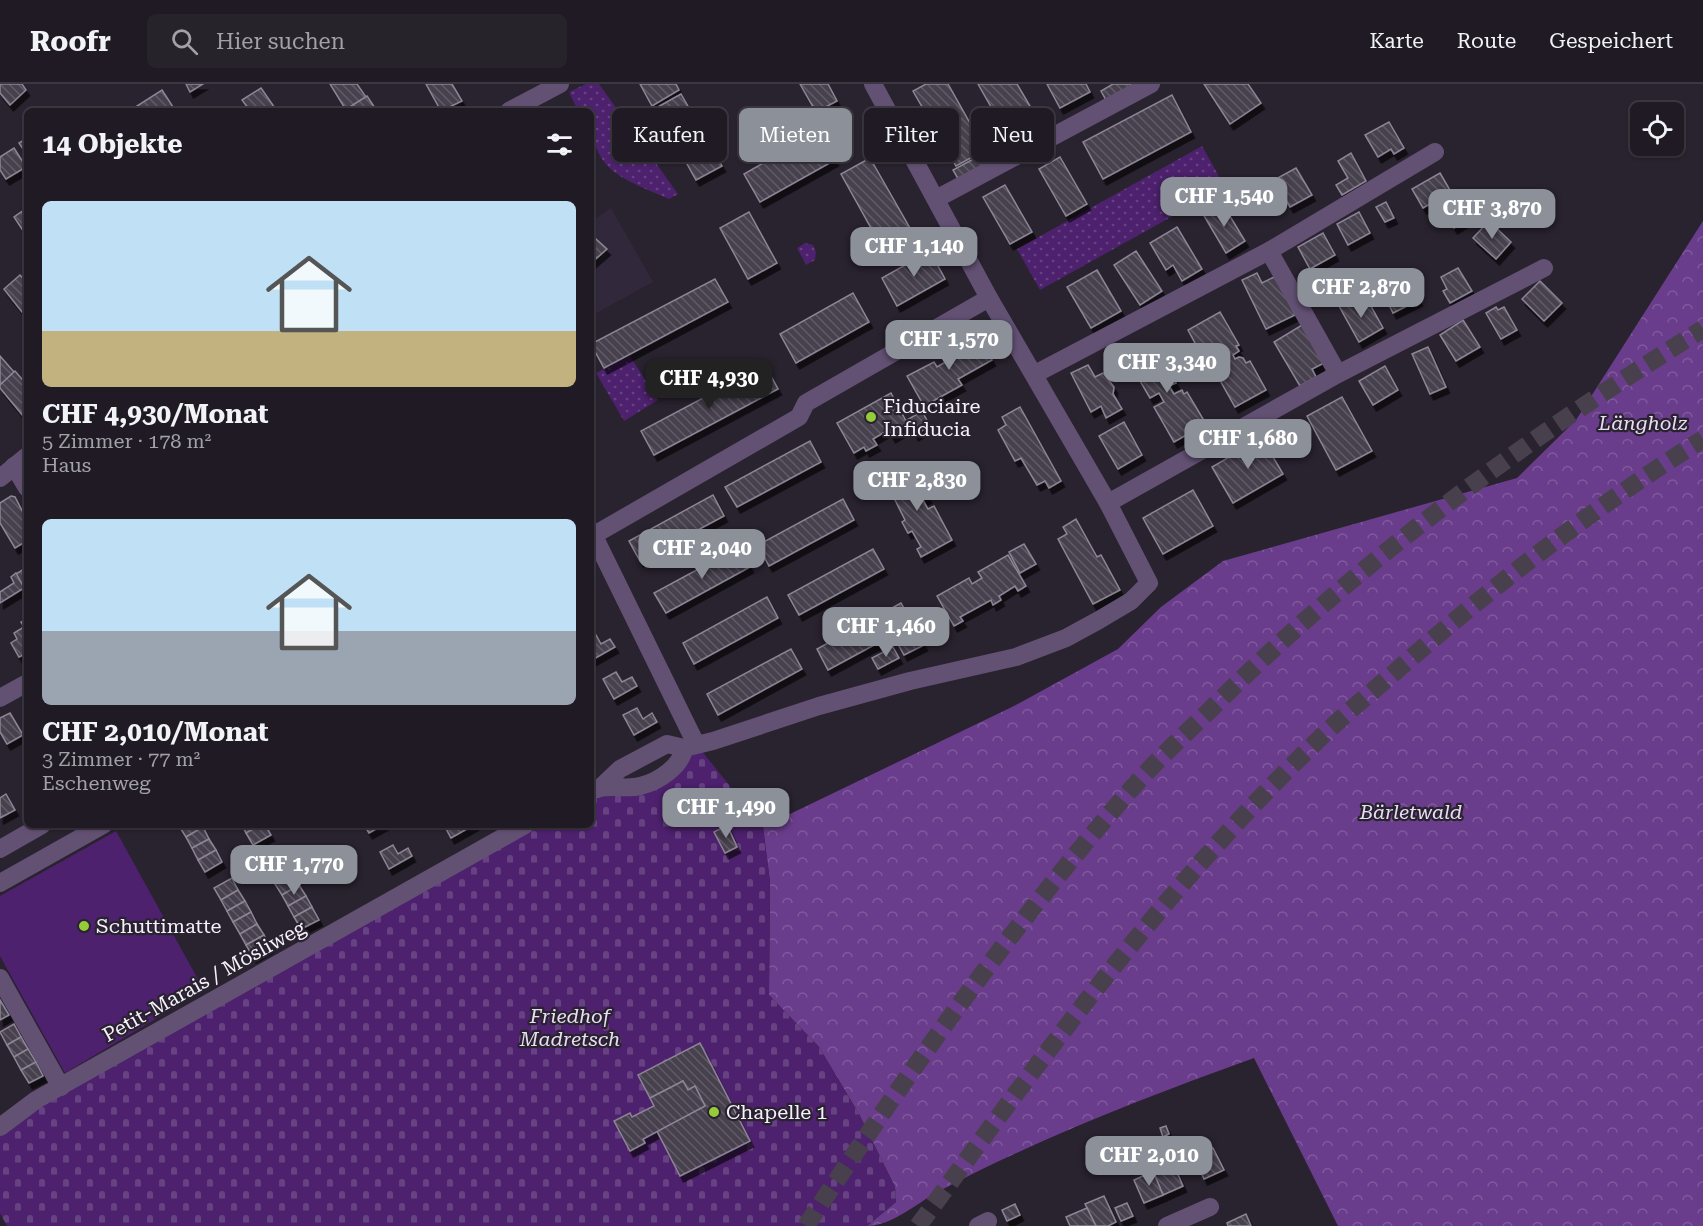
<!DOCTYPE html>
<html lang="de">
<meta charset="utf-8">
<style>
body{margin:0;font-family:"Roboto Serif",serif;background:#27232b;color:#f1f3f6;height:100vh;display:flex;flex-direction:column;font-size:22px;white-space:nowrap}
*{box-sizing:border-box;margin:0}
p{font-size:20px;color:#a1a1a6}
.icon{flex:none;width:33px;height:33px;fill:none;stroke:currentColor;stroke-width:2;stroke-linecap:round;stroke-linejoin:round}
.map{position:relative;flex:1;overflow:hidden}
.side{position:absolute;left:24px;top:24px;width:570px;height:720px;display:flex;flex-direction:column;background:#1f1a23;border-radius:9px;box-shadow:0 2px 4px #0004,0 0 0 2px #3c3841}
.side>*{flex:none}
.hud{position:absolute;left:612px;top:24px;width:570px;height:54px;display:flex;gap:12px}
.fabs{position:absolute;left:1630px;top:18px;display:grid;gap:12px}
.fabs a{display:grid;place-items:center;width:54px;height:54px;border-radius:9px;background:#1f1a23;box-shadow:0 2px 4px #0004,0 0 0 2px #3c3841;font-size:30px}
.price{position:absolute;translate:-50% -51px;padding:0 14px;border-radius:12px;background:#8c9099;color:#fff;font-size:20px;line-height:39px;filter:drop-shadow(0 2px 3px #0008)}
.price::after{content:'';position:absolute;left:50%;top:36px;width:18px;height:14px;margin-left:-9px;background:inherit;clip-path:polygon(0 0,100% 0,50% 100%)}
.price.current{background:#222;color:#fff}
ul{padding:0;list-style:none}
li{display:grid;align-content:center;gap:12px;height:318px;padding:0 18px}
li span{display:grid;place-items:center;height:186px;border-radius:9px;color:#555}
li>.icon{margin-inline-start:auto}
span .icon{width:108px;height:108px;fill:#fffc;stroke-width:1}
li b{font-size:26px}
h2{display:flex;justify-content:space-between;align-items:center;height:72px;padding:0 18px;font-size:26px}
.tag{padding:0 21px;border-radius:9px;background:#1f1a23;box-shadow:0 2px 4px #0004,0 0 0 2px #3c3841;font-size:21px;line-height:54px}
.tag.current{background:#8c9099;color:#fff}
header{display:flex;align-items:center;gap:36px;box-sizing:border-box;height:84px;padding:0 30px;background:#1f1a23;border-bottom:2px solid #3c3841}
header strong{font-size:28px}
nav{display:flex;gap:33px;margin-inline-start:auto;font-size:21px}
.search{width:420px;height:54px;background:#27232b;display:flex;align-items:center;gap:15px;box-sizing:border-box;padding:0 21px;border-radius:9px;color:#a1a1a6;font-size:22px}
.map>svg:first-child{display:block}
</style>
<header>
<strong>Roofr</strong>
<div class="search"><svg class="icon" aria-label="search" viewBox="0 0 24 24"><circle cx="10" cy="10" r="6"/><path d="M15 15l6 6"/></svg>Hier suchen</div>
<nav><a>Karte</a><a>Route</a><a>Gespeichert</a></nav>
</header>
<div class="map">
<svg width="1703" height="1142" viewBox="0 0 1703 1142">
<defs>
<pattern id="green-dots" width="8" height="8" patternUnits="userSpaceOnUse" patternTransform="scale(1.5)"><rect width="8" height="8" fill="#4d216d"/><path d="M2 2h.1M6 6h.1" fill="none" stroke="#674283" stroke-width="1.8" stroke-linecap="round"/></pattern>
<pattern id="forest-crowns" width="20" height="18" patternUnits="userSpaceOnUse" patternTransform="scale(1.5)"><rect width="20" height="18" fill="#6a3d8c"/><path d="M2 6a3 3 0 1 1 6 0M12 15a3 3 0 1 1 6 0" fill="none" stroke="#80599d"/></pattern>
<pattern id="cemetery-stones" width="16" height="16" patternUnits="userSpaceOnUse" patternTransform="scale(1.5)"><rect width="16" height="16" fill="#4d216d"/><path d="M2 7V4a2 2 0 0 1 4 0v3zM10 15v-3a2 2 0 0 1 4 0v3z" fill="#674283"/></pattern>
<pattern id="building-back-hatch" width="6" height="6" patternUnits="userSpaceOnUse" patternTransform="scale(1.5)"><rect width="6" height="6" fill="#463f4d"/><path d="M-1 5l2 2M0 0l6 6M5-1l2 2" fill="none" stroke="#615b67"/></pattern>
<filter id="shadow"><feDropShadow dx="3.5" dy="6" stdDeviation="0" flood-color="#0009"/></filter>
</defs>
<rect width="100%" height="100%" fill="#29222f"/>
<path fill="#32283b" d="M611,124L653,198L591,232V138Z"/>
<g fill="url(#green-dots)">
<path d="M586,0H599L678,110L669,115C620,93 591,88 591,27H578L569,8Z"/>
<path d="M1202,62L1225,103L1040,206L1017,165Z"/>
<path d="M805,159L813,161L816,168L815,176L806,181L797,164Z"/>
<path d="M630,272L658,316L624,337L596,289Z"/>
</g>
<path fill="url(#forest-crowns)" d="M1703,137V1142H1338L1254,974C1148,1012 1043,1053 943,1105C919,1117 893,1142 867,1142L896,1118L895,1103L859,1030L819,963L769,911L770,798L763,743L1014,622L1118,565L1161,523L1223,477L1517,394L1576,336Z"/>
<path fill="url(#cemetery-stones)" d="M696,660L763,743L770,798L769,911L819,963L859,1030L895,1103L896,1118L867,1142H7L0,1129V1043L525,741H591V707L640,702Z"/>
<path fill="#4d216d" d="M116,747L204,906L65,989L0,872V812Z"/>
<g fill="url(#building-back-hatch)" stroke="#8d8595" stroke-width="1.5" filter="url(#shadow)">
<path d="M0,0H22L26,6L10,21L0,9Z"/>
<path d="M186,0H203L190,8Z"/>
<path d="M330,0H357L366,13L346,26Z"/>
<path d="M426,0H452L462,17L441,27Z"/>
<path d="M640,0H676L679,6L652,22Z"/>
<path d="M800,0H828L837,17L816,28Z"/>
<path d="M926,0H948L985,66L956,82L913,7Z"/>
<path d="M978,0H1017L1040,39L1010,56Z"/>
<path d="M1047,0H1086L1090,8L1060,24Z"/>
<path d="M1113,0H1134L1106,16L1101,7Z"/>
<path d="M1204,0H1248L1261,19L1230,40Z"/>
<path d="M261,4L277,27H251L248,24L242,16Z"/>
<path d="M162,6L173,23L166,27H140L137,22Z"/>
<path d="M681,10L722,82L696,96L656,24Z"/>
<path d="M1172,11L1191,48L1103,95L1083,58Z"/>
<path d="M367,12L377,27H350L348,24Z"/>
<path d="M1389,38L1404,64L1394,70L1391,65L1378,73L1365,51Z"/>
<path d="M1034,44L1040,55L1000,76L994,65Z"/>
<path d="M819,47L835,76L760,118L744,90Z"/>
<path d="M27,54V71L19,59Z"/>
<path d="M14,64L26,83L6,95L0,86V73Z"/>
<path d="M1351,69L1366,97L1342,111L1336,101L1348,94L1338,77Z"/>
<path d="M979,72L986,84L960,98L953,86Z"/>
<path d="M1060,73L1087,120L1066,132L1039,85Z"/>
<path d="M870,74L911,146L881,162L841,90Z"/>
<path d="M1296,84L1312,111L1290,123L1274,96Z"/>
<path d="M1440,89L1451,108L1423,124L1412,105Z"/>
<path d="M1005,101L1032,148L1010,160L983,113Z"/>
<path d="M1460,106L1475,131L1454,144L1439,119Z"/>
<path d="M1386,118L1394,134L1385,138L1376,123Z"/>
<path d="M1222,119L1245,157L1226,169L1203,130Z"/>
<path d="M27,124V147L24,148L14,133Z"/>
<path d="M749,128L777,179L748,195L720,144Z"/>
<path d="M1359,128L1370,149L1348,161L1337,140Z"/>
<path d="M1489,137L1511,158L1496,175L1473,154Z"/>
<path d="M1177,143L1202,185L1182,197L1173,181L1166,186L1150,159Z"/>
<path d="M1323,149L1335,171L1310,185L1298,163Z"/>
<path d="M596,155L607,165L591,179V159Z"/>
<path d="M930,167L945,195L897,222L882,194Z"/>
<path d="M1136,167L1162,207L1140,221L1114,181Z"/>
<path d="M1458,184L1472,207L1450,219L1443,207L1447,205L1441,193Z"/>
<path d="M1097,186L1121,227L1091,244L1067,203Z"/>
<path d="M1257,189L1262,199L1276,192L1295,231L1266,245L1242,196Z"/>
<path d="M20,191L27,199L26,233L4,205Z"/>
<path d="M1407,192L1419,216L1393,229L1381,205Z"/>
<path d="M715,195L728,218L604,284L591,260Z"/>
<path d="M1540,197L1562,219L1544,237L1522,215Z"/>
<path d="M853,209L869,238L796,279L780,250Z"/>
<path d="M1354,214L1357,220L1367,215L1383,244L1359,258L1339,222Z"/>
<path d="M1496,223L1498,226L1504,223L1517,246L1501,255L1486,229Z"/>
<path d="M1220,228L1239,261L1236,262L1239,267L1233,271L1235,275L1239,273L1243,274L1246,279L1250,277L1266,306L1235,323L1217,291L1226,286L1220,276L1208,283L1188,246Z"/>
<path d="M1463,236L1480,263L1456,277L1440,251Z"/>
<path d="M1302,241L1324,279L1312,285L1316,293L1300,302L1274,258Z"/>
<path d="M979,252L992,276L958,295L962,301L924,322L907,292L934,278L937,283L949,276L946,270Z"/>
<path d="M1160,261L1177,291L1173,294L1176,299L1169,302L1174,310L1182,306L1184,310L1187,308L1206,340L1174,358L1154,323L1164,318L1159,309L1150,314L1129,278Z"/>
<path d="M1428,263L1446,303L1430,310L1412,270Z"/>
<path d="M0,272L14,288L0,301Z"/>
<path d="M765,281L778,305L654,371L641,347Z"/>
<path d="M1088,281L1095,293L1103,289L1114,303L1113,310L1122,325L1106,334L1101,322L1091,328L1071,289Z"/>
<path d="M1385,282L1398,306L1373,321L1359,297Z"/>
<path d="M15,287L27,301V331L24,333L0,304V301Z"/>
<path d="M891,309L907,339L900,343L902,347L892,353L888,346L873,355L877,361L866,367L864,363L854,369L837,339Z"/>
<path d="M1342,313L1372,367L1336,386L1307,332Z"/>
<path d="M1020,323L1061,397L1049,404L1045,397L1037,401L1021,374L1015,377L998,346L1006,341L1002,333Z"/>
<path d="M922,327L930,342L915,351L907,336Z"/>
<path d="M1124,338L1142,371L1118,385L1099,352Z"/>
<path d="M1262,354L1283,390L1233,419L1212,383Z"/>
<path d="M810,357L821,378L737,423L725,403Z"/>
<path d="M911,383L928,413L923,416L928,425L934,422L952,456L921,473L917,465L921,463L912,447L908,449L902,438L905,436L890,406L886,408L881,399Z"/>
<path d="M1193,406L1213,442L1163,470L1143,434Z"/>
<path d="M713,411L724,432L640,477L629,457Z"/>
<path d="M11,412L15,413L27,436V460L24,461L23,459L15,464L0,439V419Z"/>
<path d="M843,415L854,436L769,482L758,461Z"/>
<path d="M1076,435L1097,473L1101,471L1120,506L1093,520L1058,455L1067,450L1063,443Z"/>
<path d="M1024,460L1036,480L1020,489L1009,468Z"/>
<path d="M739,463L750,483L666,529L654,509Z"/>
<path d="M873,465L884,485L799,531L788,511Z"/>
<path d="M1008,471L1026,502L1018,507L1015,502L999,512L1001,516L993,521L991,516L960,533L963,537L954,542L937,512L969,494L972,500L982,494L978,488Z"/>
<path d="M27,483V501L24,504L16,490Z"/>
<path d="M16,489L24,504L0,519V508L14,499L11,493Z"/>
<path d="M767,513L778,534L694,580L683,559Z"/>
<path d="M901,519L913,540L828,586L817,565Z"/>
<path d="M27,535V569L19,573L11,559L17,555L14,549L24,543L21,538Z"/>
<path d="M918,549L924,561L904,571L898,560Z"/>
<path d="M596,551L601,560L610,555L615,563L592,576L591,554Z"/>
<path d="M893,563L899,574L878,585L872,574Z"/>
<path d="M791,565L802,585L718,631L707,610Z"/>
<path d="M616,588L622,598L632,593L637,602L614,615L603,595Z"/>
<path d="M637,624L643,635L652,629L657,638L634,651L623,631Z"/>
<path d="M10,629L23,651L7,660L0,648V634Z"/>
<path d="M6,710L15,726L0,734V714Z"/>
<path d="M202,741L203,743L186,753L179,742Z"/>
<path d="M242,741H260L246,749Z"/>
<path d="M260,741H265L271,751L253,761L246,749Z"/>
<path d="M364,741H383L369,749Z"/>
<path d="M444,741H474L451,754Z"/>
<path d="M727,741L737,763L725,769L714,748Z"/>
<path d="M203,743L209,755L192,764L186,753Z"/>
<path d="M209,755L216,766L198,776L192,764Z"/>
<path d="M393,761L398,770L408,764L412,772L389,785L380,768Z"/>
<path d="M216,766L222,778L205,788L198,776Z"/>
<path d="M280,767L286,778L269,788L262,777Z"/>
<path d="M286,778L293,790L275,800L269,788Z"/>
<path d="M293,790L299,801L282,811L275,800Z"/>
<path d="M232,794L238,806L221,816L214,804Z"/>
<path d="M299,801L306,812L288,822L282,811Z"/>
<path d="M238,806L245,817L227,827L221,816Z"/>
<path d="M306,812L312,823L294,833L288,822Z"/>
<path d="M245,817L251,828L233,838L227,827Z"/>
<path d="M312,823L319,836L301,845L294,833Z"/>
<path d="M251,828L257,840L240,850L233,838Z"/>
<path d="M257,840L264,851L246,861L240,850Z"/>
<path d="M264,851L270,863L253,873L246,861Z"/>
<path d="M0,916L9,931L0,936Z"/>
<path d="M14,940L21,953L7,961L0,948Z"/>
<path d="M21,953L28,965L14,973L7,961Z"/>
<path d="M700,959L750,1057L680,1092L657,1047L705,1022L695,1002L688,1006L683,997L650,1014L638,991Z"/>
<path d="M28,965L36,978L21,986L14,973Z"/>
<path d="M36,978L43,992L29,999L21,986Z"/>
<path d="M683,997L688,1006L695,1002L705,1022L643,1055L645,1059L630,1067L614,1037L630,1029L632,1033L654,1022L650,1014Z"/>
<path d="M1166,1042L1169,1050L1163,1053L1160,1044Z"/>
<path d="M1213,1064L1224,1086L1204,1095L1194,1073Z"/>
<path d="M1132,1069L1137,1082L1129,1085L1124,1072Z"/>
<path d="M1173,1079L1183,1102L1163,1111L1153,1087Z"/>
<path d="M1153,1087L1163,1111L1144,1119L1134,1096Z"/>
<path d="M1104,1112L1116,1138L1108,1142H1096L1085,1120Z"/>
<path d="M1127,1119L1133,1132L1121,1137L1115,1124Z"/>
<path d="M1015,1120L1020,1131L1007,1137L1002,1126Z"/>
<path d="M1087,1124L1096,1142H1070L1066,1133Z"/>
<path d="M1246,1130L1251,1142H1228L1227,1139Z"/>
</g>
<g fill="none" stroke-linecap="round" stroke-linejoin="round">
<g stroke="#48414d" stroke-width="18" stroke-dasharray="18 9" stroke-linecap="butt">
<path d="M806,1142C907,990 1012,841 1133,703C1157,676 1184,651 1210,626C1358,478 1525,355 1703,245"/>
<path d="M918,1142C1041,975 1164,804 1314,660C1339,635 1367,612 1394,589C1491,503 1593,424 1703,355"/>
</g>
<g stroke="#635174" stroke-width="18">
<path d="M509,27L560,0"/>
<path d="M936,115L1151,0"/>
<path d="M1269,167L1338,290"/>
<path d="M1035,290L1269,167L1435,68"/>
<path d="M14,382L27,404"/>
<path d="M0,394L27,372"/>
<path d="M1108,419L1338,290L1544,184"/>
<path d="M591,446L696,660"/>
<path d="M594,451L799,333L806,319L989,214"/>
<path d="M0,614L27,599"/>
<path d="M601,703L620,685L667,660L684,664L713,657L819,622L910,597L1016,573L1066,554L1099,536L1131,517L1149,499L1108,419L989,214L873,0"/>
<path d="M597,705C611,700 626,706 640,702C658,698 682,682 684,664"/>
<path d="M0,765L42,741"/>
<path d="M0,799L103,741"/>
<path d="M0,894L61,1003"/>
<path d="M0,1043L36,1016L525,741"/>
<path d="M978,1142L988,1137"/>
<path d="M1167,1142L1210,1123"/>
</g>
</g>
<g fill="#96cc3a" stroke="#29222f" stroke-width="2">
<circle cx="871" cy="333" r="6"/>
<circle cx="84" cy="842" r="6"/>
<circle cx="714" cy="1028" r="6"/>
</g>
<g text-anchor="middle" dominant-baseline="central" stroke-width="4.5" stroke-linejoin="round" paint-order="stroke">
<g font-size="20" fill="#f5f0f9" stroke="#29222f" text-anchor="start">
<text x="883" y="322">Fiduciaire<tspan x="883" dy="23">Infiducia</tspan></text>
<text x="96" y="842">Schuttimatte</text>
<text x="726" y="1028">Chapelle 1</text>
</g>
<g font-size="20" font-style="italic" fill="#e8ddf4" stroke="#29222f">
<text x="1643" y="339">Längholz</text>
<text x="1411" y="728">Bärletwald</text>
<text x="570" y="932">Friedhof<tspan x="570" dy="23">Madretsch</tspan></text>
</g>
<g font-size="20" fill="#f5f0f9" stroke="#29222f">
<text transform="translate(204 897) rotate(-29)">Petit-Marais / Mösliweg</text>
</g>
</g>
</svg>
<div class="fabs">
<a><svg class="icon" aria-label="locate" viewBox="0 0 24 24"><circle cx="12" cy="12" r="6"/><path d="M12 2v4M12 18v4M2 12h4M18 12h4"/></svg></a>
</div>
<b class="price" style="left:1224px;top:144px">CHF 1,540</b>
<b class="price" style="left:1492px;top:156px">CHF 3,870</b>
<b class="price" style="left:914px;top:194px">CHF 1,140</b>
<b class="price" style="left:1361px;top:235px">CHF 2,870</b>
<b class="price" style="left:949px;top:287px">CHF 1,570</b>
<b class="price" style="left:1167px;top:310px">CHF 3,340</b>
<b class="price current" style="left:709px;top:326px">CHF 4,930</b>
<b class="price" style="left:1248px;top:386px">CHF 1,680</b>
<b class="price" style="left:917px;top:428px">CHF 2,830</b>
<b class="price" style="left:702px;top:496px">CHF 2,040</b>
<b class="price" style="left:886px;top:574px">CHF 1,460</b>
<b class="price" style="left:726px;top:755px">CHF 1,490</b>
<b class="price" style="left:294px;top:812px">CHF 1,770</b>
<b class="price" style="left:1149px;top:1103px">CHF 2,010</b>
<div class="hud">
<a class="tag">Kaufen</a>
<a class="tag current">Mieten</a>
<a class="tag">Filter</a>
<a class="tag">Neu</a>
</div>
<section class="side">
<h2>14 Objekte<svg class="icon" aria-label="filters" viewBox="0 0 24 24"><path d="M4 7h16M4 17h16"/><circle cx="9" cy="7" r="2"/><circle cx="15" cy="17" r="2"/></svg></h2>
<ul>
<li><span style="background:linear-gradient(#bfe0f5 70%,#c2b280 0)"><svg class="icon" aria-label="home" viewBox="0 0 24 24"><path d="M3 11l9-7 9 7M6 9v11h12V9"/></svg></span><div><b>CHF 4,930/Monat</b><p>5 Zimmer · 178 m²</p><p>Haus</p></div></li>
<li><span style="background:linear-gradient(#bfe0f5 60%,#9aa5b1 0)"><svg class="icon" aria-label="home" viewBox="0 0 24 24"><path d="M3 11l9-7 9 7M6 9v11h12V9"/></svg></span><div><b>CHF 2,010/Monat</b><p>3 Zimmer · 77 m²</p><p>Eschenweg</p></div></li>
</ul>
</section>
</div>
